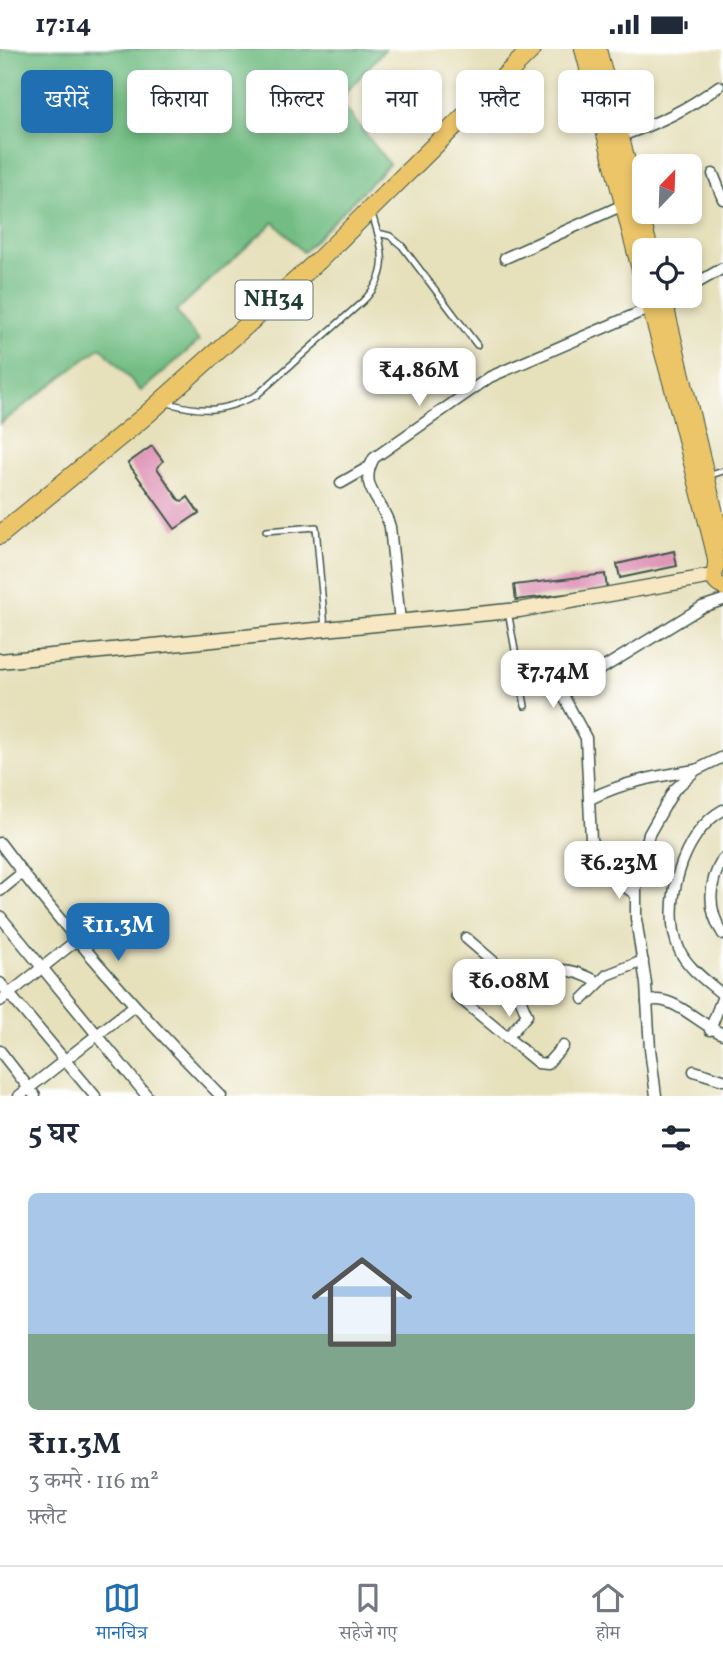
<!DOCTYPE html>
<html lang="hi">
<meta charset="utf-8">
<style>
body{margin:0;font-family:Vollkorn,"Noto Serif Devanagari",serif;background:#f6f6f7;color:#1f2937;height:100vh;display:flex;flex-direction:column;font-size:26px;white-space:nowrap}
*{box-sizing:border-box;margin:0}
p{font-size:23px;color:#747a83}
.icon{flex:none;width:38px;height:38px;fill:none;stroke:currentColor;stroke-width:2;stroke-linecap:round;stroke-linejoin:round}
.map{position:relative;height:1047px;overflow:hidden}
.sheet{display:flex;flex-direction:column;background:#fff;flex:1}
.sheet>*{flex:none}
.banner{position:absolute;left:21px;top:21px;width:682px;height:63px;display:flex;gap:14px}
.needle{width:46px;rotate:23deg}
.controls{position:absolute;left:632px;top:105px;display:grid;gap:14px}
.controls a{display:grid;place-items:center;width:70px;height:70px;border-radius:10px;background:#fff;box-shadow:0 4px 10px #0003;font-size:35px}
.price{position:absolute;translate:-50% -60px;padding:0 16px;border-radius:14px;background:#fff;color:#222;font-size:23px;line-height:46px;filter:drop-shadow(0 2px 4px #0008)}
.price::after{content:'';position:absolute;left:50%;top:42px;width:21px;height:16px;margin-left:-10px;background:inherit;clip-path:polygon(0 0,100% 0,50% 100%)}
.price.current{background:#1f6fb2;color:#fff}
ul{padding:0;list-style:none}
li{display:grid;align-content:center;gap:14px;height:371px;padding:0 28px}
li+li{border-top:2px solid #e0e1e3}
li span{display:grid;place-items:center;height:217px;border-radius:10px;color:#555}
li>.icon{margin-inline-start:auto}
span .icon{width:126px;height:126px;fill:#fffc;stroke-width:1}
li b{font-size:30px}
h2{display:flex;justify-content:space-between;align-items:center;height:84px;padding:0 28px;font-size:30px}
.chip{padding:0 24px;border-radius:10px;background:#fff;box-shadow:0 4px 10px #0003;font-size:24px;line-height:63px}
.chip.current{background:#1f6fb2;color:#fff}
.status{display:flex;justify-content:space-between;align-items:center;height:49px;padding:0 35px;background:#fff;direction:ltr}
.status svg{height:19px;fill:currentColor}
.tab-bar{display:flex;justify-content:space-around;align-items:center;height:98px;border-top:2px solid #e0e1e3;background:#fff;font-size:19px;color:#747a83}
.tab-bar a{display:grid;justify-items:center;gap:4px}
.tab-bar .current{color:#1f6fb2}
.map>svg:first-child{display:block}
</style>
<div class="status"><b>17:14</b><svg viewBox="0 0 49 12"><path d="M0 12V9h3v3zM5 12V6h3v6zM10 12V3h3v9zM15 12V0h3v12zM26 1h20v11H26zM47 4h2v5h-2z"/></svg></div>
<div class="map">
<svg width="723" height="1047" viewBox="0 0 723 1047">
<rect width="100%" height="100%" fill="#fff"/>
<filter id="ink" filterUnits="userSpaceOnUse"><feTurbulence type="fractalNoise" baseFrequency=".0143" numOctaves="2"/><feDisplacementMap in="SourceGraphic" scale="14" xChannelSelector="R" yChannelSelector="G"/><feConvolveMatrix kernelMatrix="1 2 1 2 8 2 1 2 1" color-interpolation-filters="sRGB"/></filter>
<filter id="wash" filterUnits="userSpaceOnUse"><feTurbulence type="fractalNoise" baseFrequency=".00686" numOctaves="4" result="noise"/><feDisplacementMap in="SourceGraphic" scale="28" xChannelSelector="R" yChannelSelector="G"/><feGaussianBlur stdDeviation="1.57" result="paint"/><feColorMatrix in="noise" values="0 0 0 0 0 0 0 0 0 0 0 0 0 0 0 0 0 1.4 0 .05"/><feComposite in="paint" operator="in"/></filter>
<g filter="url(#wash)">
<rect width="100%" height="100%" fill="#e6e0bb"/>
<path fill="#73bd84" stroke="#497d5c" stroke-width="2" d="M0,0H385L339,51L389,115L303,203L274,173L176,262L199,292L141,342L101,298L0,375Z"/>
<g id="blocks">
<g fill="#dc8cb0">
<path d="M152,397L163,412L157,419L179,451L183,452L188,448L199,464L175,480L128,414Z"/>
<path d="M674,502L677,517L620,529L617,515Z"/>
<path d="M605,525L607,540L516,551L514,536Z"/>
</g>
</g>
</g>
<g filter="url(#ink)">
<use href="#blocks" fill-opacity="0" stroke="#3d5548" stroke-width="2"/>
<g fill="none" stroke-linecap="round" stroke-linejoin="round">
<defs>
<g id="service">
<path d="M378,184L390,187L402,197L477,296"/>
<path d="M168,354C204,364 223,363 257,346L362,253C392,224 383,201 372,165"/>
<path d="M708,427L723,422"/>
<path d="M266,482L316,478L325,579"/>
<path d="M508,562L525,657"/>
</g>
<g id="minor">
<path d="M621,87C660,73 685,62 719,37"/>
<path d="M713,125L723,150"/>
<path d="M505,209L623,156"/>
<path d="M690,238L723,219"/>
<path d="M341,434L369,418"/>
<path d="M400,572L390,478C383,450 357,439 374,409L490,328L650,259"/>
<path d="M590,750C623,733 658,727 695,721"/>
<path d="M723,761C682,783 661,858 679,900C687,919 708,933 723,946"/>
<path d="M0,794C67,884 142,967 221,1047"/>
<path d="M723,810C708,834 707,861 723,885"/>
<path d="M0,842L22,824"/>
<path d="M635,845L608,825L591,791L586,689L564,648V643L702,558L723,551"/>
<path d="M0,867L147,1047"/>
<path d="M466,889L523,938L521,952L527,966L507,989"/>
<path d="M0,934L95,1047"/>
<path d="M523,938C554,918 565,915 598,933"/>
<path d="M456,946L538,1014L547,1015L563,997"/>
<path d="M583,950L607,926L643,912"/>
<path d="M0,952L77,891"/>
<path d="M647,953C670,942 701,977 723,985"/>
<path d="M710,981L723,947"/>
<path d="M0,1002L35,1047"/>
<path d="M694,1022L723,1031"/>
<path d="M19,1047L134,957"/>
<path d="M656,1047L650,1000L646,935L636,870V833L649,785L674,741L696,721L723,708"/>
</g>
<path id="secondary" d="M0,612L519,561L713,527"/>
<g id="primary">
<path d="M583,0L644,236"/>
<path d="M598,0L650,201"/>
<path d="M647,247L675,347L713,497C714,502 716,509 716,514C716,525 709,532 723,538"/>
<path d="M663,247L722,493"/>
</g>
<path id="trunk" d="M0,486L145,367L319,211L532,0"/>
</defs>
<use href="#service" stroke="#3d5548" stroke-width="8"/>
<use href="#minor" stroke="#3d5548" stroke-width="13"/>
<use href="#secondary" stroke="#3d5548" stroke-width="17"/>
<use href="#primary" stroke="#3d5548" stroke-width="18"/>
<use href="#trunk" stroke="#3d5548" stroke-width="20"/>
<use href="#service" stroke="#fff" stroke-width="5"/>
<use href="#minor" stroke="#fff" stroke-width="10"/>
<use href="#secondary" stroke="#f7e8c3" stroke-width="14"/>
<use href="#primary" stroke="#ecc569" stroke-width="16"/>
<use href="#trunk" stroke="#ecc569" stroke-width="18"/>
</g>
</g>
<g text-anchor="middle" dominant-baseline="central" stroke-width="7" stroke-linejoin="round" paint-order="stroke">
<rect fill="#fff" stroke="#627771" stroke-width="2" x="235.5" y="231.5" width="77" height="39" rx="5"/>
<g font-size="23" font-weight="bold" fill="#1f3d34">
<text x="274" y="251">NH34</text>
</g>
</g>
</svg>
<div class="controls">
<a><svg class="needle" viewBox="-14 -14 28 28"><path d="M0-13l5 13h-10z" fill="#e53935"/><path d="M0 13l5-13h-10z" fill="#747a83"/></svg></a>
<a><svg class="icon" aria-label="locate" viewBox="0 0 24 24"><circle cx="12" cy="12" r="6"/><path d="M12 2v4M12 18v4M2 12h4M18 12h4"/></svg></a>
</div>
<b class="price" style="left:419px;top:359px">₹4.86M</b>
<b class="price" style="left:553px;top:661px">₹7.74M</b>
<b class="price" style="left:619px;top:852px">₹6.23M</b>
<b class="price current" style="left:118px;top:914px">₹11.3M</b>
<b class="price" style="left:509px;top:970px">₹6.08M</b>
<div class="banner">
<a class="chip current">खरीदें</a>
<a class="chip">किराया</a>
<a class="chip">फ़िल्टर</a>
<a class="chip">नया</a>
<a class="chip">फ़्लैट</a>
<a class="chip">मकान</a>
</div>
</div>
<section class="sheet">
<h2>5 घर<svg class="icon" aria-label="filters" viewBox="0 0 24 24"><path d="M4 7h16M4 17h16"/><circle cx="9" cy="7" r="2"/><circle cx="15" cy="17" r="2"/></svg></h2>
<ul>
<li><span style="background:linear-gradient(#a9c7e8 65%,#7fa58c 0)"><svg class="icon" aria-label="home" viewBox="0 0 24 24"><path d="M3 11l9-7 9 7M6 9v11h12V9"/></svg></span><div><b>₹11.3M</b><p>3 कमरे · 116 m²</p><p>फ़्लैट</p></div></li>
</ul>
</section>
<nav class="tab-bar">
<a class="current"><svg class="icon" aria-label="map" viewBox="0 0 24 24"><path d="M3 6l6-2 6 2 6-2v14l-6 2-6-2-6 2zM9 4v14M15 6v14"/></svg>मानचित्र</a>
<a><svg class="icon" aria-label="saved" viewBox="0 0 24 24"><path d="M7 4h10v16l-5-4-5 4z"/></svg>सहेजे गए</a>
<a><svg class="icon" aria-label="home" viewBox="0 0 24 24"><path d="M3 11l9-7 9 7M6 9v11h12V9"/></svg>होम</a>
</nav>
